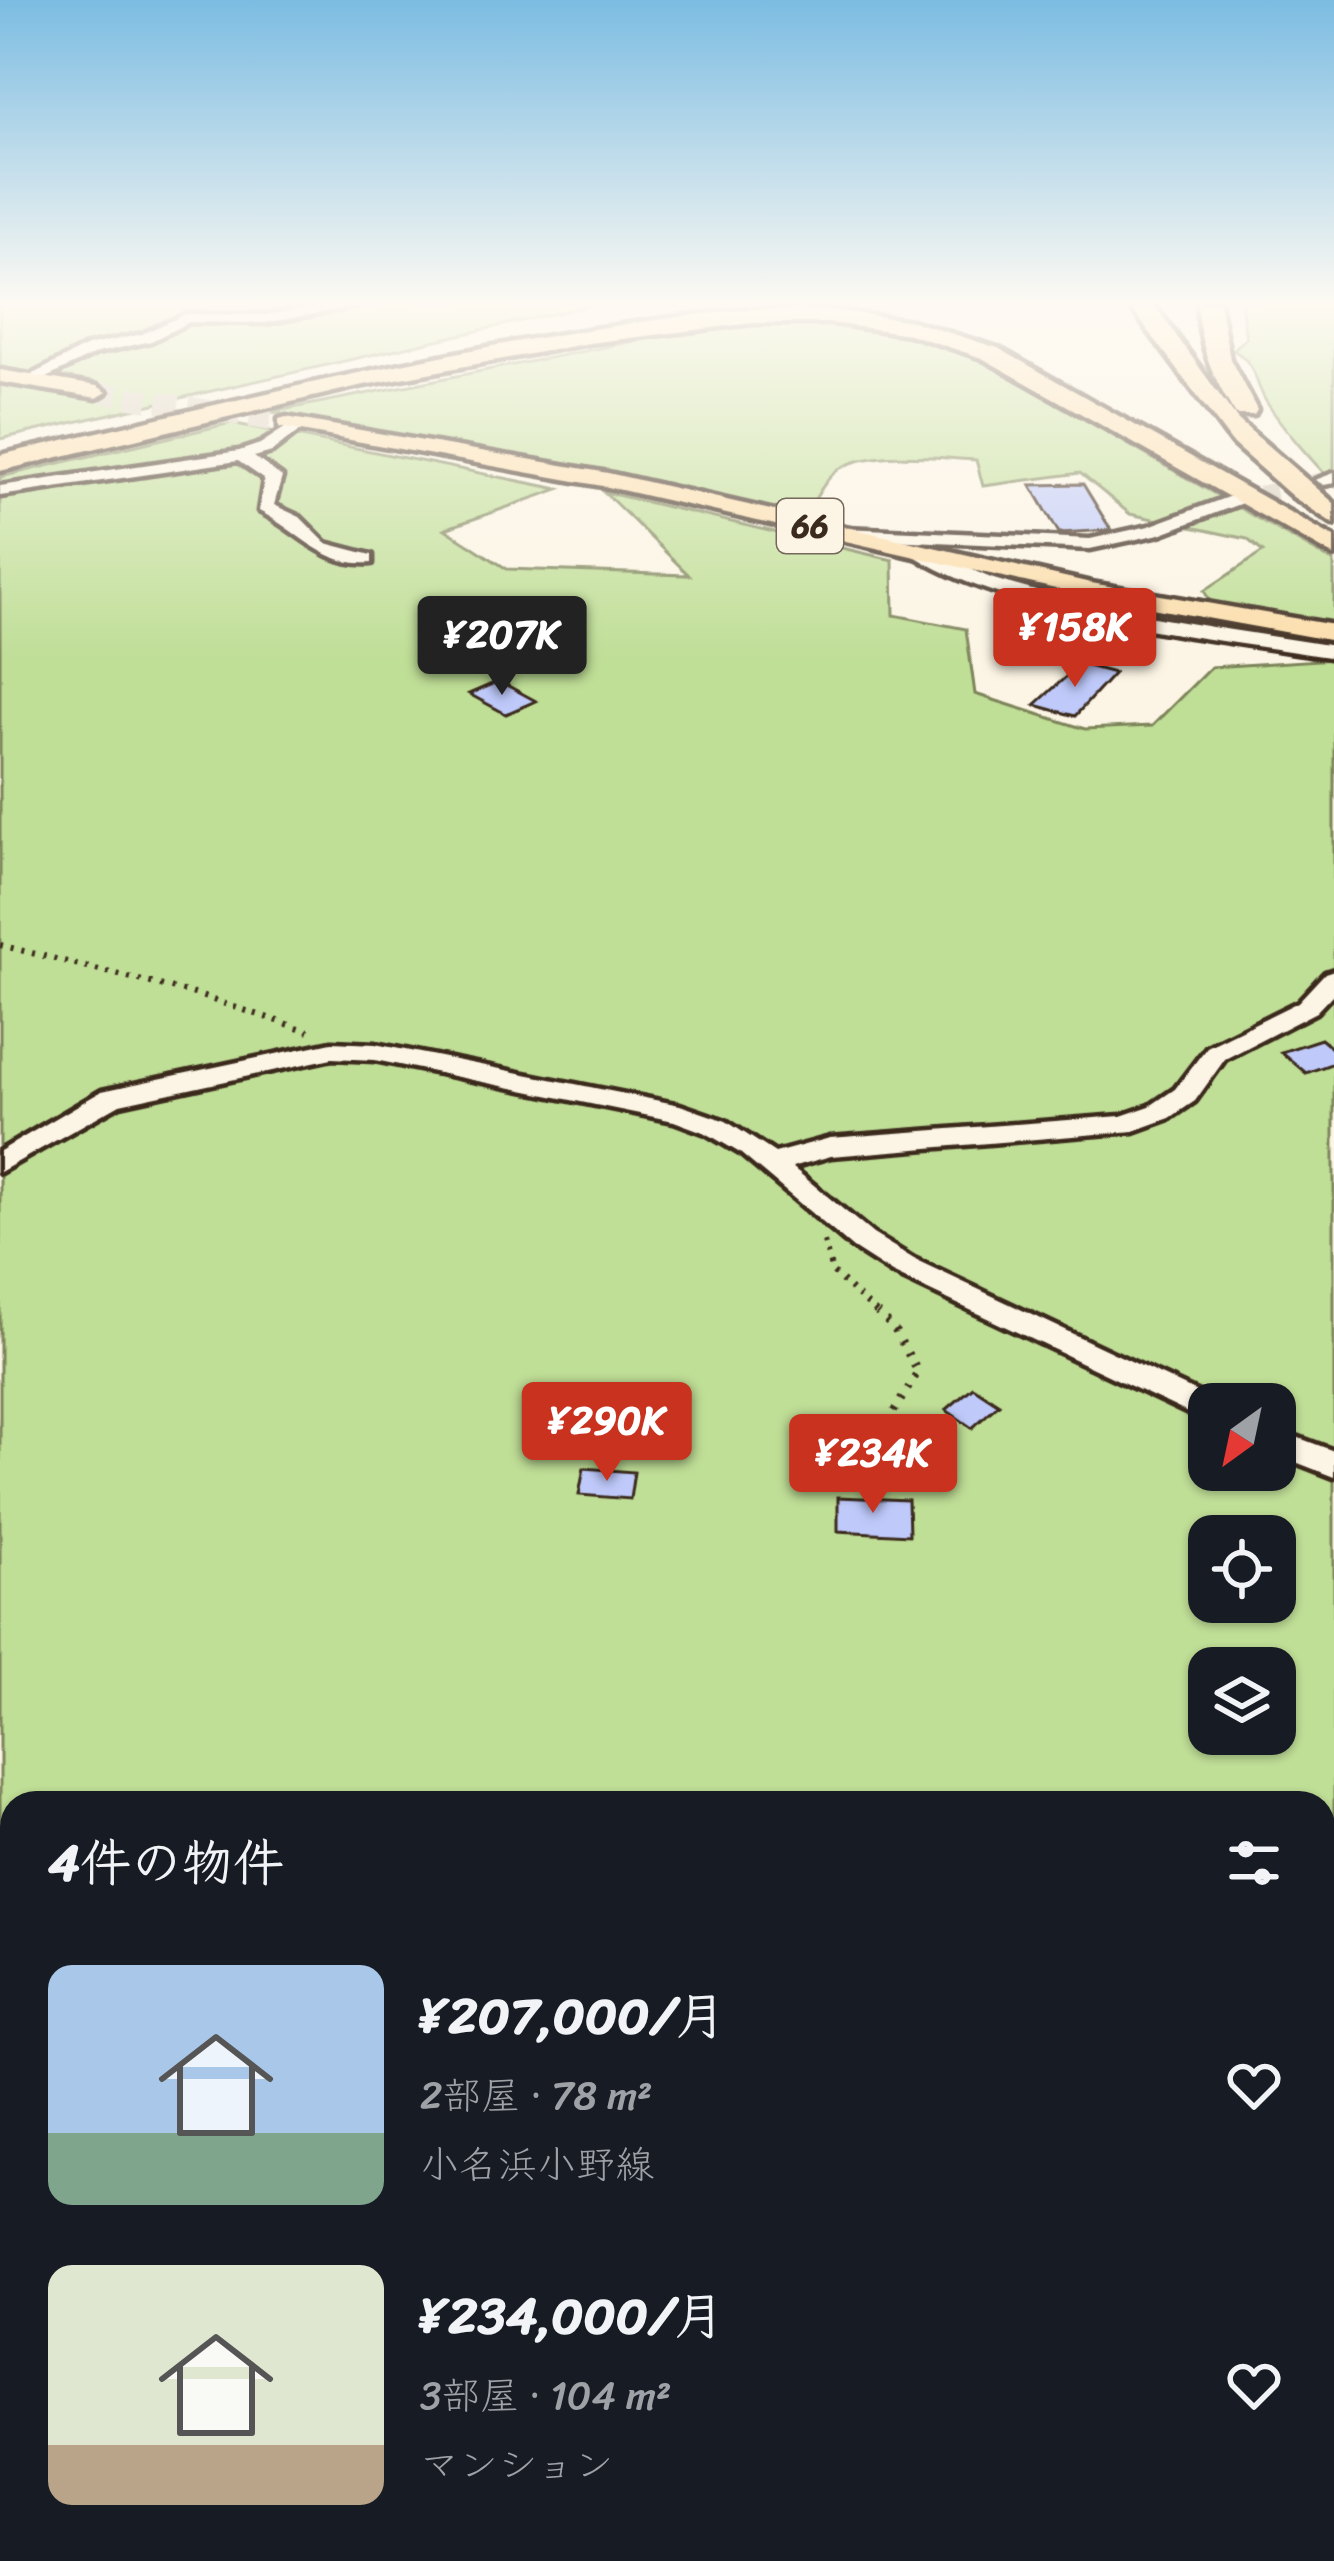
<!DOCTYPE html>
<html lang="ja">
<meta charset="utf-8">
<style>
body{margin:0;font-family:Sriracha,"Klee One",sans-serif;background:#20242c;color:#f1f3f6;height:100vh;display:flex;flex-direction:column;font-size:45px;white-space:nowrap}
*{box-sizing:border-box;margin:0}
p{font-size:39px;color:#9ea1a6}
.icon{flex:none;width:66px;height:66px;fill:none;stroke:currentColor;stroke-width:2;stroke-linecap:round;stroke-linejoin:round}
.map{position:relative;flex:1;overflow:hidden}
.sheet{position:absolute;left:0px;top:1791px;width:1335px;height:771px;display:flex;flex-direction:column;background:#171b24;border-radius:36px 36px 0 0;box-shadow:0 3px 9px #0004}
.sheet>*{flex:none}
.needle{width:78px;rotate:213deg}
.buttons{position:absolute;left:1188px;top:1383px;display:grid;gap:24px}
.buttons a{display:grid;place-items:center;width:108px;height:108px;border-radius:24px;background:#171b24;box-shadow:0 3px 9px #0004;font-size:60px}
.price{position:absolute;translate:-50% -102px;padding:0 27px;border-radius:12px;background:#c8321e;color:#fff;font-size:39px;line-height:78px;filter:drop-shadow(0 3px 6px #0008)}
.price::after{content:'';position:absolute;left:50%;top:72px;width:36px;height:27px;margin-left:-18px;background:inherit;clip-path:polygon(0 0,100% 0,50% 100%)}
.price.active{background:#222;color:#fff}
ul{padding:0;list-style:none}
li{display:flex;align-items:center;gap:36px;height:300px;padding:0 48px}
li span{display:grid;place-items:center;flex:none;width:336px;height:240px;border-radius:24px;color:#555}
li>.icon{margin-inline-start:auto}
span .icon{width:144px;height:144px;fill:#fffc;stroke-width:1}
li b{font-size:51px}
h2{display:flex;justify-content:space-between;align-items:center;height:144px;padding:0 48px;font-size:51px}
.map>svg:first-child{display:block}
</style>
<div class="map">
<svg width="1334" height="2561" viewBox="0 0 1334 2561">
<rect width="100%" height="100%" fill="#fcf5e5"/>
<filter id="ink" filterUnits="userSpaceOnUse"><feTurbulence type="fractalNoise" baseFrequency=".00833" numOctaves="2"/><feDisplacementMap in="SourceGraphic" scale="24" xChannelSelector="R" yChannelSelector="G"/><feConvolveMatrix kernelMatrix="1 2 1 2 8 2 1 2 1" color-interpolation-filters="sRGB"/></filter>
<g filter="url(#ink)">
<g fill="#bfde96" stroke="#7d845a" stroke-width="3" fill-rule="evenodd">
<path d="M0,302H605L0,439Z"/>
<path d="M1241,302H1334V484C1310,458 1287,433 1267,403C1254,383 1257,363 1233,350L1246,338Z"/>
<path d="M743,320C825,325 912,325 987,364L1334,562V625L1212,604L1204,591L1263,552L1247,539L1130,514L1080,473L983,486L976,460C939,458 879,450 844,466C826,475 814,501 805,518L459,445L272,412Z"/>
<path d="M231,423L559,489L445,529L507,569L689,575L604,492L893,560L894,615L966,629L975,694L1085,729L1152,726L1211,667L1334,659V2561H0V477ZM1209,1404H1275V1470H1209ZM1209,1536H1275V1602H1209ZM1209,1668H1275V1734H1209ZM12,1803H1323V2550H12Z"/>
</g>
<g fill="#bfcafb" stroke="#3b2a1e" stroke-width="3">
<path d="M1083,484L1111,530L1059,533L1031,485Z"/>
<path d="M1080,664L1114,673L1075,716L1035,705Z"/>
<path d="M499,681L536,701L506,714L469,694Z"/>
<path d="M1321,1039L1334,1050V1063L1306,1073L1281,1052Z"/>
<path d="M973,1387L999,1404L972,1428L946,1410Z"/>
<path d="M584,1468L634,1472L630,1499L579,1495Z"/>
<path d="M838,1497L908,1500L909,1535L838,1531Z"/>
</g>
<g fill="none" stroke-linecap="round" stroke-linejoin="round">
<path stroke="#d5ccbd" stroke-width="16" stroke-dasharray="16 8" stroke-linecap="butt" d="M1236,499L1324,480"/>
<path stroke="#d5ccbd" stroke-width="21" stroke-dasharray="21 10" stroke-linecap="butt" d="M97,392L286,423"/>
<defs>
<g id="minor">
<path d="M343,302H379L265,323L189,322L151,341L97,353L36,383L22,380L87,346L142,334L186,314L265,315Z"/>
<path d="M297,420L303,422V428L272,452L254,457L282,477L274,505L300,517L326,543L372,555V563C323,567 298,530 259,511L264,479L238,461L0,496V486L239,451L260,444Z"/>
<path d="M1334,473V483L1324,485L1315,480Z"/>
<path d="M1236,494L1245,499L1242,503L1160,534L1090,549L844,538L835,533L844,528L1090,539L1149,526Z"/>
<path d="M913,547C927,545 977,574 997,580C1106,614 1222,628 1334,646V658C1214,638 1013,619 913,555Z"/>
<path d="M1334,970V993L1316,1012L1225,1059L1195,1101L1170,1118L1134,1131L831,1156L792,1167L873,1234L914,1259L1220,1403L1209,1404V1423L892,1273L853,1248L740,1153L706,1133L674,1121L375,1060L332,1058L120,1104L0,1172V1151L102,1091L332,1042L375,1044L680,1105L726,1121L775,1153L830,1138L1121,1116L1150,1106L1175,1089L1207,1047L1298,1002L1325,973Z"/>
<path d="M1275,1429L1334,1451V1477L1275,1454Z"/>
</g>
<g id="major">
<path d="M0,370L97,386L107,392L97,398L0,382Z"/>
<path d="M286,417L608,473L1091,583L1334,625V641L1091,597L608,487L279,427V419Z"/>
</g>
<g id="highway">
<path d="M1127,302H1151L1157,309L1237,419L1334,503V524L1293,497L1233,444Z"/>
<path d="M1197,302H1219L1230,359L1257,410L1254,415H1236C1214,380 1198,344 1197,302Z"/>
<path d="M752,309L832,310L912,321L998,348L1334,537V556L982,358L909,334L832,323H752L589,343L359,386L0,471V455C249,398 497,333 752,309Z"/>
</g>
</defs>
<use href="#minor" stroke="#3b2a1e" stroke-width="9"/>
<use href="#major" stroke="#3b2a1e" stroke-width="9"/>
<use href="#highway" stroke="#3b2a1e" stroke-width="9"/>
<g stroke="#3b2a1e" stroke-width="6" stroke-dasharray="3 8" stroke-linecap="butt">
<path d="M0,945L191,993L309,1031"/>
<path d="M824,1242L832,1272L880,1316"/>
</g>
<path stroke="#3b2a1e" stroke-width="8" stroke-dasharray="3 10" stroke-linecap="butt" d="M860,1467L918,1372L893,1327L877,1313"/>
<use href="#minor" fill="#fcf5e5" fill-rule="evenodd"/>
<use href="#major" fill="#fbddab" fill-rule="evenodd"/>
<use href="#highway" fill="#fbddab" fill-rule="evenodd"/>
</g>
</g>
<linearGradient id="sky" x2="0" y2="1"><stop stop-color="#7cbce2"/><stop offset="0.46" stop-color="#fefaf3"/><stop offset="1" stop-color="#fefaf3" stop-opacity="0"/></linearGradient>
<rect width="1334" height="661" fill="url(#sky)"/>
<g text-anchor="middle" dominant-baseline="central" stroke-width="12" stroke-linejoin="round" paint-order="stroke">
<rect fill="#fcf5e5" stroke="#75675a" stroke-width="3" x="777" y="499" width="66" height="54" rx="9"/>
<g font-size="33" font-weight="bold" fill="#3b2a1e">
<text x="810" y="526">66</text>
</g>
</g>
</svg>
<div class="buttons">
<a><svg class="needle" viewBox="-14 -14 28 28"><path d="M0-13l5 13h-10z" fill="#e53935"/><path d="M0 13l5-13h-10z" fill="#9ea1a6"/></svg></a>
<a><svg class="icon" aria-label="locate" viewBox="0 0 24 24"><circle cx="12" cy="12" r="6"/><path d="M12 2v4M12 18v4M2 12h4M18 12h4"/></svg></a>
<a><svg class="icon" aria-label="layers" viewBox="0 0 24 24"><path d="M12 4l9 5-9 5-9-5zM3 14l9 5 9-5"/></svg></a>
</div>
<b class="price" style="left:1075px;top:690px">¥158K</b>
<b class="price active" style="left:502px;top:698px">¥207K</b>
<b class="price" style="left:607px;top:1484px">¥290K</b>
<b class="price" style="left:873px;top:1516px">¥234K</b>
<section class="sheet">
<h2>4件の物件<svg class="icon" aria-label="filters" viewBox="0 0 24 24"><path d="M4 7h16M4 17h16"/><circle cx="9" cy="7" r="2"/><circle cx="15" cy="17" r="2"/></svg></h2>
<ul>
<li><span style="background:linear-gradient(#a9c7e8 70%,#7fa58c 0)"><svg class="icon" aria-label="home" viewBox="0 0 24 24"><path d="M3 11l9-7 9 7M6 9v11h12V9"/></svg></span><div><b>¥207,000/月</b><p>2部屋 · 78 m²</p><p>小名浜小野線</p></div><svg class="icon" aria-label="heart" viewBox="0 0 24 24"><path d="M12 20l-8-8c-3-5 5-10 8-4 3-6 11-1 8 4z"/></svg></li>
<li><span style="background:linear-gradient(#dfe7d0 75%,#b9a48a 0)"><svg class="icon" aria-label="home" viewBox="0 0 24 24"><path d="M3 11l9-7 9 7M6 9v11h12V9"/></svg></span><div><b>¥234,000/月</b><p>3部屋 · 104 m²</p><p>マンション</p></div><svg class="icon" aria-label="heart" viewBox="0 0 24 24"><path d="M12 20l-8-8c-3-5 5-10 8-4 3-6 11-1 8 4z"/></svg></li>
</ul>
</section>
</div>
